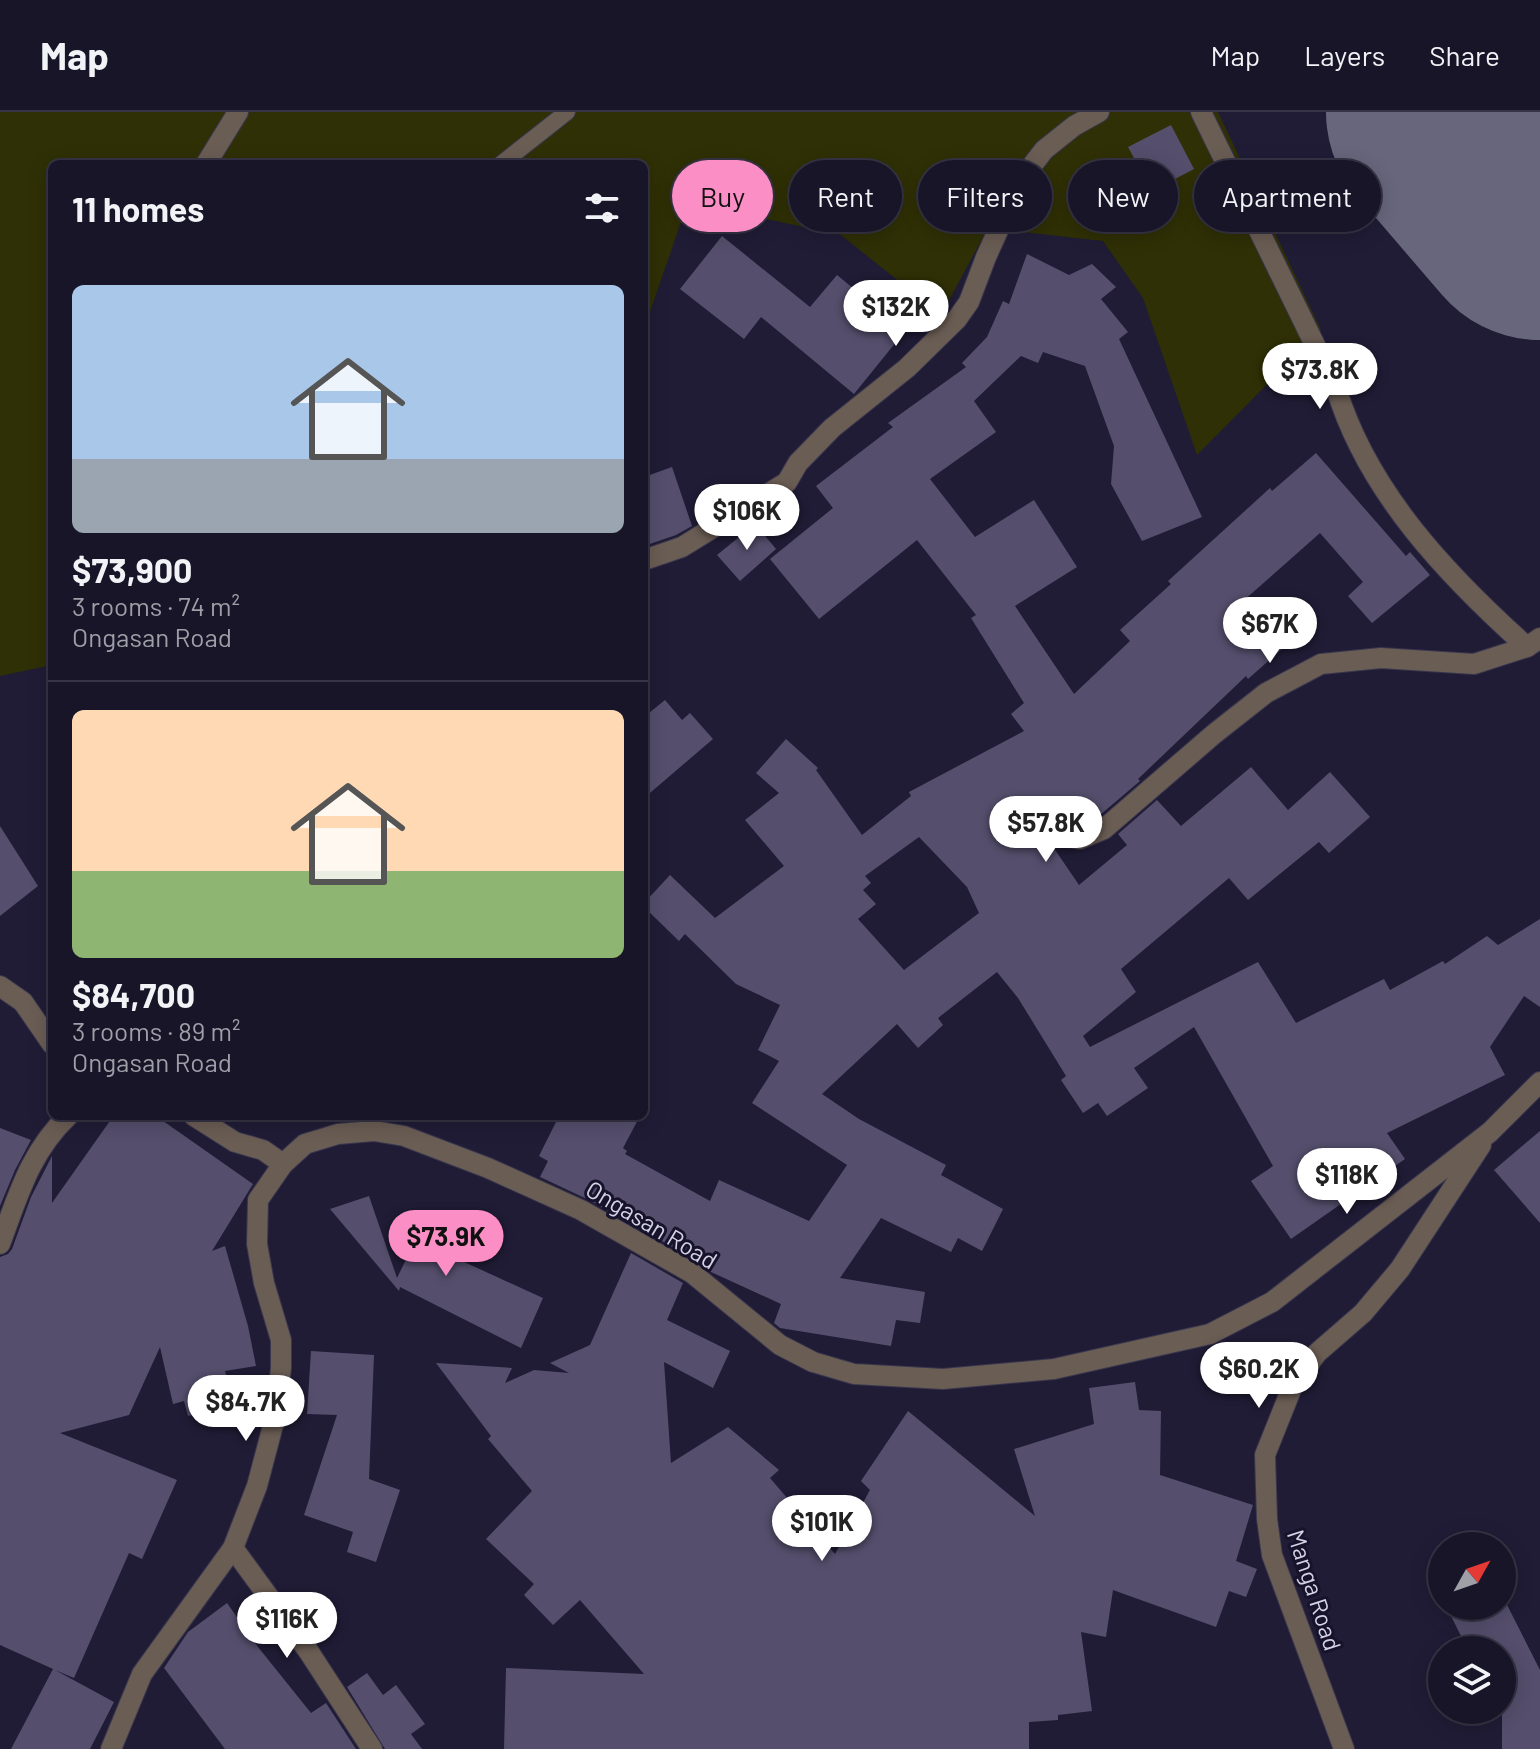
<!DOCTYPE html>
<meta charset="utf-8">
<style>
body{margin:0;font-family:Barlow,sans-serif;background:#252234;color:#f1f3f6;height:100vh;display:flex;flex-direction:column;font-size:30px;white-space:nowrap}
*{box-sizing:border-box;margin:0}
p{font-size:26px;color:#9f9fa8}
.icon{flex:none;width:44px;height:44px;fill:none;stroke:currentColor;stroke-width:2;stroke-linecap:round;stroke-linejoin:round}
.map{position:relative;flex:1;overflow:hidden}
.drawer{position:absolute;left:48px;top:48px;width:600px;height:960px;display:flex;flex-direction:column;background:#181528;border-radius:12px;box-shadow:0 4px 20px #0003,0 0 0 2px #363445}
.drawer>*{flex:none}
.top-card{position:absolute;left:672px;top:48px;width:748px;height:72px;display:flex;gap:16px}
.needle{width:52px;rotate:50deg}
.fabs{position:absolute;left:1428px;top:1420px;display:grid;gap:16px}
.fabs a{display:grid;place-items:center;width:88px;height:88px;border-radius:50%;background:#181528;box-shadow:0 4px 20px #0003,0 0 0 2px #363445;font-size:40px}
.price{position:absolute;translate:-50% -68px;padding:0 18px;border-radius:28px;background:#fff;color:#222;font-size:26px;line-height:52px;filter:drop-shadow(0 2px 4px #0008)}
.price::after{content:'';position:absolute;left:50%;top:48px;width:24px;height:18px;margin-left:-12px;background:inherit;clip-path:polygon(0 0,100% 0,50% 100%)}
.price.current{background:#fb8fc5;color:#111}
ul{padding:0;list-style:none}
li{display:grid;align-content:center;gap:16px;height:424px;padding:0 24px}
li+li{border-top:2px solid #363445}
li span{display:grid;place-items:center;height:248px;border-radius:12px;color:#555}
li>.icon{margin-inline-start:auto}
span .icon{width:144px;height:144px;fill:#fffc;stroke-width:1}
li b{font-size:34px}
h2{display:flex;justify-content:space-between;align-items:center;height:96px;padding:0 24px;font-size:34px}
.tag{padding:0 28px;border-radius:36px;background:#181528;box-shadow:0 4px 20px #0003,0 0 0 2px #363445;font-size:28px;line-height:72px}
.tag.current{background:#fb8fc5;color:#111}
header{display:flex;align-items:center;gap:48px;box-sizing:border-box;height:112px;padding:0 40px;background:#181528;border-bottom:2px solid #363445}
header strong{font-size:38px}
nav{display:flex;gap:44px;margin-inline-start:auto;font-size:28px}
.map>svg:first-child{display:block}
</style>
<header>
<strong>Map</strong>
<nav><a>Map</a><a>Layers</a><a>Share</a></nav>
</header>
<div class="map">
<svg width="1540" height="1637" viewBox="0 0 1540 1637">
<rect width="100%" height="100%" fill="#201c36"/>
<path fill="#2f3005" d="M0,0H1218L1321,218L1197,343L1143,186L1103,129L988,116L941,203L841,123L688,90L644,217V52H52V553L0,564Z"/>
<g fill="none" stroke-linecap="round" stroke-linejoin="round">
<path stroke="#68667c" stroke-width="258" d="M1455,0L1540,99"/>
</g>
<g fill="#554f6d" fill-rule="evenodd">
<path d="M1171,13L1194,57L1152,79L1128,35Z"/>
<path d="M722,124L810,195L837,163L905,219L854,282L761,205L744,227L680,177Z"/>
<path d="M1027,142L1069,163L1092,152L1116,175L1101,187L1128,220L1119,227L1202,405L1142,429L1111,372L1114,334L1085,254L1043,240L1038,251L1021,244L974,289L996,320L930,367L975,425L1034,388L1077,455L1015,494L1074,582L1130,529L1120,518L1171,472L1168,469L1270,376L1272,379L1316,341L1406,444L1410,440L1430,463L1372,511L1348,484L1363,470L1320,421L1242,490L1283,536L1248,567L1246,564L1138,667L1140,669L1100,703L1088,689L1062,711L1050,716L1047,725L1049,729L1079,773L1127,733L1118,722L1157,688L1181,714L1251,655L1288,698L1330,660L1370,705L1329,741L1319,730L1248,788L1229,766L1121,857L1136,880L1083,924L1090,935L1258,850L1296,911L1384,867L1390,878L1443,849L1445,852L1487,824L1498,833L1540,807V895L1524,884L1490,935L1505,963L1387,1021L1405,1047L1291,1127L1251,1069L1273,1054L1194,915L1134,956L1148,976L1107,1004L1098,991L1083,1001L1061,968L1066,964L1018,886L997,860L938,906L943,913L918,936L897,912L822,982L859,1007L946,1053L941,1063L1003,1097L982,1139L958,1126L951,1140L881,1106L840,1166L925,1180L920,1211L896,1208L891,1234L780,1216L774,1211L781,1192L711,1160L699,1150L587,1087L540,1065L548,1049L539,1044L559,1004H640L623,1036L627,1039L625,1042L710,1089L719,1068L809,1109L847,1053L752,991L779,949L758,938L780,893L736,872L685,822L679,829L644,795V791L670,763L715,806L784,754L745,708L779,681L756,661L786,627L818,656L816,658L862,723L911,684L909,680L1024,619L1011,602L1024,591L971,506L976,503L917,428L819,507L770,447L833,396L816,374L893,315L888,311L966,255L962,251L987,225L1003,189L1009,192ZM919,725L967,775L979,801L904,858L858,807L876,792L863,778L871,771L865,764Z"/>
<path d="M672,355L692,414L676,423L644,434V365Z"/>
<path d="M755,412L776,437L740,469L717,443Z"/>
<path d="M665,588L682,608L690,601L713,627L644,686V605Z"/>
<path d="M0,714L38,774L0,804Z"/>
<path d="M111,1004H156L253,1072L212,1139L225,1134L248,1214L256,1254L225,1259L233,1293L188,1304L184,1289L173,1292L160,1235L129,1303L60,1321L177,1368L142,1447L129,1441L74,1566L55,1558L114,1590L90,1637H11L53,1557L0,1533V1145L8,1142L12,1137L31,1085L52,1044V1091L112,1006Z"/>
<path d="M0,1016L31,1028L15,1058L0,1094Z"/>
<path d="M1540,1019V1111L1494,1058Z"/>
<path d="M369,1084L397,1166L416,1127L434,1136L440,1126L467,1139L462,1149L543,1186L521,1236L400,1175L399,1179L330,1097Z"/>
<path d="M631,1141L683,1171L667,1208L730,1239L713,1276L664,1250L671,1351L728,1315L779,1358L770,1366L835,1442L870,1378L861,1369L908,1299L1035,1404L1014,1337L1094,1312L1089,1276L1135,1270L1139,1298L1161,1299L1160,1363L1253,1393L1236,1449L1257,1457L1246,1485L1229,1479L1216,1515L1113,1478L1106,1525L1081,1520L1092,1599L1058,1603V1608L1029,1610V1637H504L506,1556L644,1562L580,1488L553,1513L524,1483L534,1472L486,1427L532,1379L488,1327L491,1324L436,1251L512,1256L505,1271L534,1258L569,1261L550,1251L590,1233Z"/>
<path d="M311,1239L374,1243L369,1367L400,1378L376,1450L347,1440L353,1420L304,1403L337,1303L307,1302Z"/>
<path d="M1502,1483L1540,1558V1637H1502V1538H1468L1446,1494H1502Z"/>
<path d="M227,1491L258,1535L311,1601L326,1591L356,1637H225L164,1556L188,1520Z"/>
<path d="M367,1561L383,1583L396,1573L425,1612L411,1622L422,1637H385L347,1575Z"/>
</g>
<g fill="none" stroke-linecap="round" stroke-linejoin="round">
<defs>
<path id="lane" d="M501,52L567,0"/>
<g id="street">
<path d="M1201,0L1336,276C1368,381 1448,464 1527,535"/>
<path d="M206,52L238,0"/>
<path d="M644,448L682,435L787,370L798,351L832,316L907,256L957,207L969,190L986,145L1021,68L1044,38L1074,14L1099,0"/>
<path d="M1061,724L1080,727L1104,717L1214,622L1266,581L1321,552L1381,546L1474,552L1527,535L1540,526"/>
<path d="M0,874L23,890L52,932"/>
<path d="M194,1004L235,1030L263,1038L283,1052"/>
<path d="M0,1132C18,1084 30,1040 68,1004"/>
<path d="M233,1436L309,1540L372,1637"/>
<path d="M111,1637L142,1562L233,1436L257,1374L276,1302L281,1256V1228L264,1171L257,1132L258,1088L283,1052L305,1032L338,1022L374,1019L404,1024L488,1056L581,1098L692,1161L780,1233L813,1250L854,1262L943,1267L1054,1257L1210,1222L1272,1190L1490,1020L1540,970"/>
<path d="M1344,1637L1272,1443L1267,1407L1265,1343L1293,1273L1317,1241L1363,1201L1400,1157L1481,1033"/>
</g>
</defs>
<use href="#lane" stroke="#39364e" stroke-width="18"/>
<use href="#street" stroke="#39364e" stroke-width="22"/>
<use href="#lane" stroke="#6a5d54" stroke-width="16"/>
<use href="#street" stroke="#6a5d54" stroke-width="20"/>
</g>
<g text-anchor="middle" dominant-baseline="central" stroke-width="6" stroke-linejoin="round" paint-order="stroke">
<g font-size="24" fill="#d4d3e5" stroke="#17132c">
<text transform="translate(652 1112) rotate(31)">Ongasan Road</text>
<text transform="translate(1315 1478) rotate(72)">Manga Road</text>
</g>
</g>
</svg>
<div class="fabs">
<a><svg class="needle" viewBox="-14 -14 28 28"><path d="M0-13l5 13h-10z" fill="#e53935"/><path d="M0 13l5-13h-10z" fill="#9f9fa8"/></svg></a>
<a><svg class="icon" aria-label="layers" viewBox="0 0 24 24"><path d="M12 4l9 5-9 5-9-5zM3 14l9 5 9-5"/></svg></a>
</div>
<b class="price" style="left:896px;top:236px">$132K</b>
<b class="price" style="left:1320px;top:299px">$73.8K</b>
<b class="price" style="left:747px;top:440px">$106K</b>
<b class="price" style="left:1270px;top:553px">$67K</b>
<b class="price" style="left:1046px;top:752px">$57.8K</b>
<b class="price" style="left:1347px;top:1104px">$118K</b>
<b class="price current" style="left:446px;top:1166px">$73.9K</b>
<b class="price" style="left:1259px;top:1298px">$60.2K</b>
<b class="price" style="left:246px;top:1331px">$84.7K</b>
<b class="price" style="left:822px;top:1451px">$101K</b>
<b class="price" style="left:287px;top:1548px">$116K</b>
<div class="top-card">
<a class="tag current">Buy</a>
<a class="tag">Rent</a>
<a class="tag">Filters</a>
<a class="tag">New</a>
<a class="tag">Apartment</a>
</div>
<section class="drawer">
<h2>11 homes<svg class="icon" aria-label="filters" viewBox="0 0 24 24"><path d="M4 7h16M4 17h16"/><circle cx="9" cy="7" r="2"/><circle cx="15" cy="17" r="2"/></svg></h2>
<ul>
<li><span style="background:linear-gradient(#a9c7e8 70%,#9aa5b1 0)"><svg class="icon" aria-label="home" viewBox="0 0 24 24"><path d="M3 11l9-7 9 7M6 9v11h12V9"/></svg></span><div><b>$73,900</b><p>3 rooms · 74 m²</p><p>Ongasan Road</p></div></li>
<li><span style="background:linear-gradient(#ffd9b3 65%,#8fb573 0)"><svg class="icon" aria-label="home" viewBox="0 0 24 24"><path d="M3 11l9-7 9 7M6 9v11h12V9"/></svg></span><div><b>$84,700</b><p>3 rooms · 89 m²</p><p>Ongasan Road</p></div></li>
</ul>
</section>
</div>
